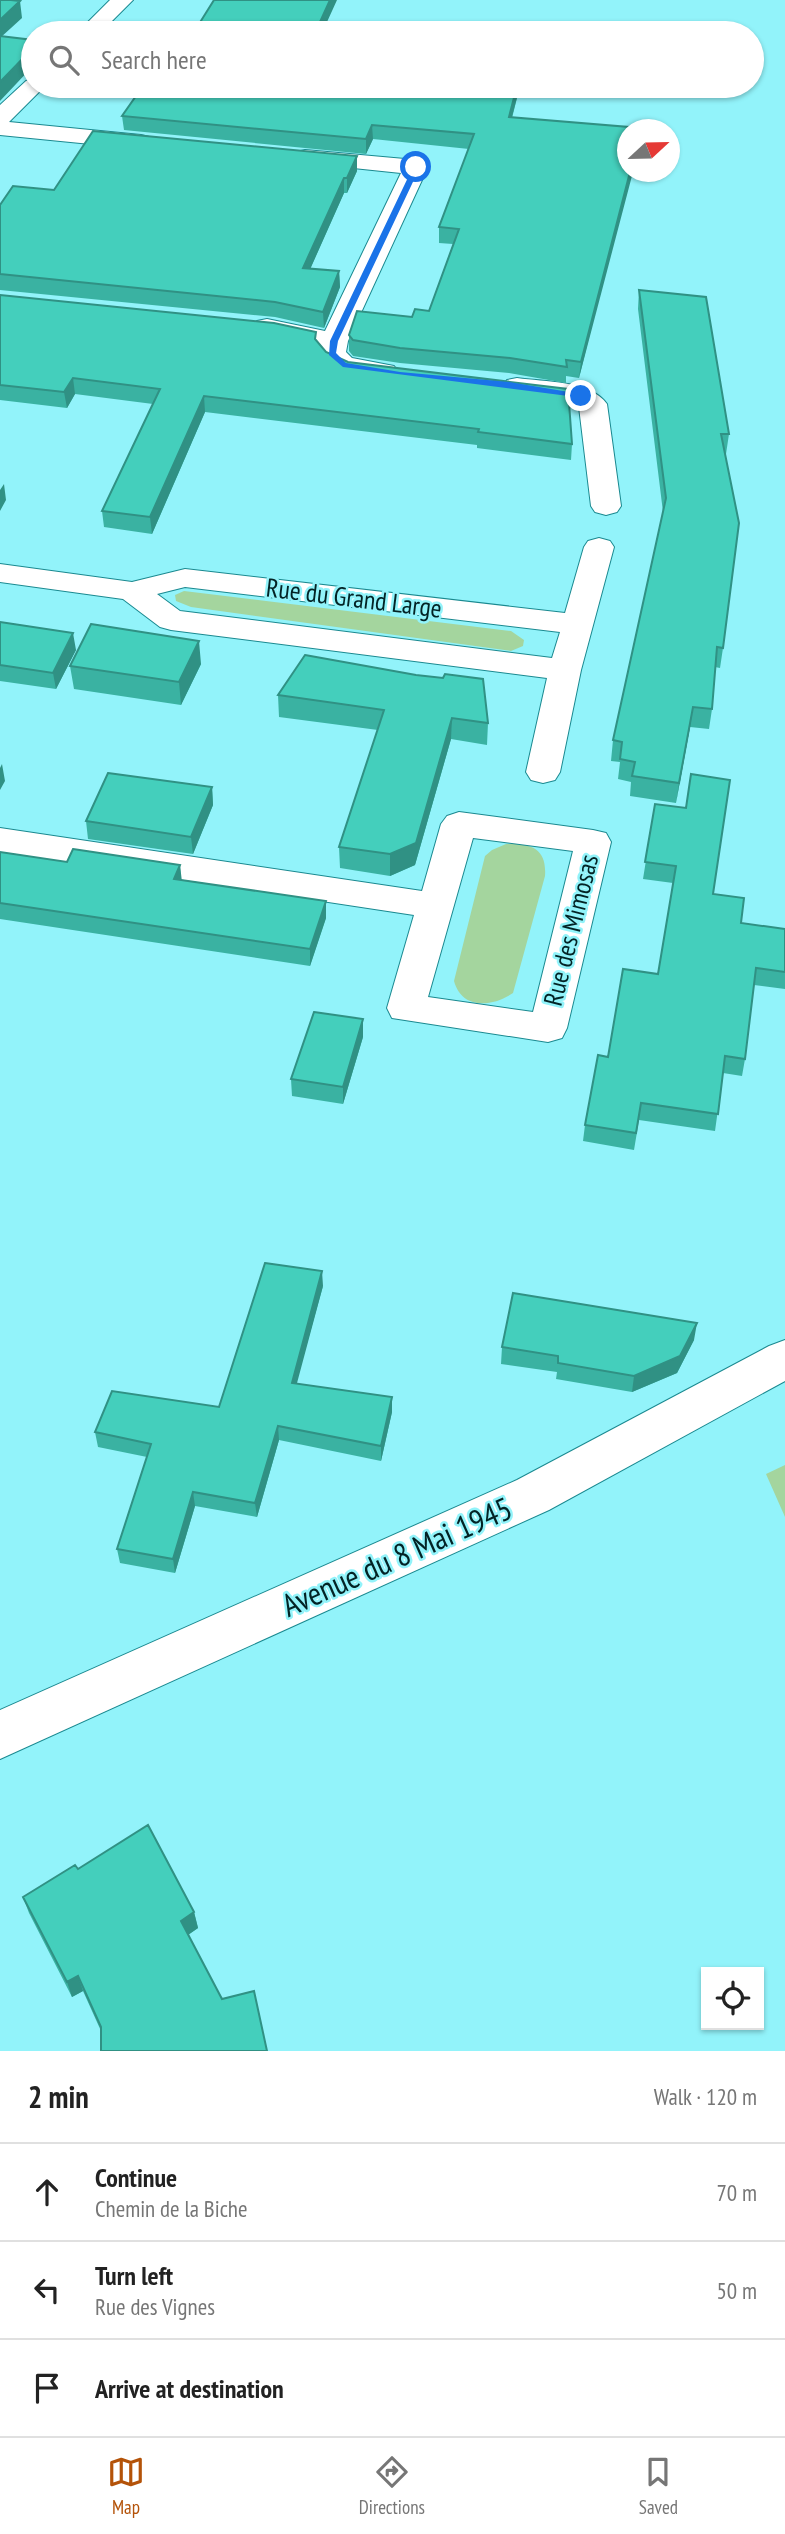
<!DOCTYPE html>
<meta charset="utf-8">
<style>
:root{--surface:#fff;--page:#f2f2f2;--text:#222;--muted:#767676;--line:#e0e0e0;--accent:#b45309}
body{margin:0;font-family:"PT Sans Narrow",sans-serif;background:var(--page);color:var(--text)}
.controls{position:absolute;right:21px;bottom:21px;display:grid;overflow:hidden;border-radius:0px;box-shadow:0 2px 5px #0004}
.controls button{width:63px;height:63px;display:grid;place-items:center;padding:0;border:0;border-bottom:2px solid var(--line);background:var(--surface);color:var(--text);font:35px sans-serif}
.compass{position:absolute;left:617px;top:119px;width:63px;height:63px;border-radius:50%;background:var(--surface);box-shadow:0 2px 5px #0004;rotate:68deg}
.stop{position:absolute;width:21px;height:21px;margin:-16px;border:5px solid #1a73e8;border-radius:50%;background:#fff}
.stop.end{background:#1a73e8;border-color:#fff;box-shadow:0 2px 7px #0008}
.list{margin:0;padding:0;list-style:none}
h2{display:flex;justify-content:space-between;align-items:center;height:91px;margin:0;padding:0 28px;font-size:30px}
h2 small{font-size:23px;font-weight:400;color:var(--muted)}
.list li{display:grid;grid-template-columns:46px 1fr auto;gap:21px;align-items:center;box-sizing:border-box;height:98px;padding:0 28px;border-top:2px solid var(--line)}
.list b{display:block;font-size:26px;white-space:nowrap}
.list p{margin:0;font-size:23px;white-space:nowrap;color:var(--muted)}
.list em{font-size:23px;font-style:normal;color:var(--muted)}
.icon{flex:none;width:38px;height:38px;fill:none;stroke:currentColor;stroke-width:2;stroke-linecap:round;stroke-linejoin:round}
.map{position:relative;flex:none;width:785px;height:2051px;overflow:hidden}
.search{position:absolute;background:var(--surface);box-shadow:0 2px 5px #0004;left:21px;right:21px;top:21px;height:77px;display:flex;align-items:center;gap:18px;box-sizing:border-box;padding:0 24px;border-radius:38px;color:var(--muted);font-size:26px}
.sheet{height:385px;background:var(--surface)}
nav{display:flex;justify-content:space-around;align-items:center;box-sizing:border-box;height:98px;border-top:2px solid var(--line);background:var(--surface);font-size:19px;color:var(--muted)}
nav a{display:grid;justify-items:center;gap:4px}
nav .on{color:var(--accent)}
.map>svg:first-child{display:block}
.green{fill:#a4d59e}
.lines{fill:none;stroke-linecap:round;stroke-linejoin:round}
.minor-casing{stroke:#1a8990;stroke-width:2}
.tertiary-casing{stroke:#1a8990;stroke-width:2}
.minor{fill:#fff;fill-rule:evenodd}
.tertiary{fill:#fff;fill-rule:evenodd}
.wall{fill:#3ab2a2}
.shaded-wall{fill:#309184}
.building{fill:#44cfbc;stroke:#309184;stroke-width:2}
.route{fill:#1a73e8}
.labels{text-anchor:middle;stroke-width:5;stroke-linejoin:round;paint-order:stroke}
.street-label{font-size:26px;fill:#032325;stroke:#92f3fa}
.near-street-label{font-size:32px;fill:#032325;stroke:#92f3fa}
</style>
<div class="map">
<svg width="785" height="2051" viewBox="0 0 785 2051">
<rect width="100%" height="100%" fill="#92f3fa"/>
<path class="green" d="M184 591 511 631 524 640 523 646 511 651 191 607 176 601 175 595Z
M506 844C531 843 547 848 545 876L513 993C492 1007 462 1010 454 981L485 856 492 850Z
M785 1465V1517L766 1474Z"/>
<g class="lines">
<g class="minor-casing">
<path id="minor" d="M110 0H133L100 33H77Z
M33 79V86H45L9 122 141 135 149 137 153 142 149 147 141 149 0 135V105L26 81Z
M305 150 416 160 425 162 428 167 348 341 346 352 352 358 394 366 398 372 394 378 384 380 333 371 318 353 320 346 257 333 254 327 257 321 267 319 325 331 401 173 296 162 293 157 296 152Z
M517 378C544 382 590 380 607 404L621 506 617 512 606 515 595 512 591 506 579 407 573 403 507 392 503 386 507 380Z
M599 538 610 541 614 547 581 670 560 772 555 780 543 783 531 780 526 772 547 678 171 630 160 627 123 599 0 582V564L132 582 185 569 565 613 584 547 588 541ZM185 587 560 632 552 658 180 611 157 594Z
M459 812 593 830 606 833 611 842 567 1028 562 1038 548 1042 392 1018 387 1008 414 915 0 852V828L422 891 441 824 447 816ZM473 838 573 851 533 1012 428 997Z"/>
</g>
<g class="tertiary-casing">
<path id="tertiary" d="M785 1340V1381L549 1510 0 1759V1710L517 1480 769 1346Z"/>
</g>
<use href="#minor" class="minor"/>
<use href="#tertiary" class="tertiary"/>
</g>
<path class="wall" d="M143 86H520L512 118 641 128 579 378 566 376V383L509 373 400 363 353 356 349 351V335L429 311 453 244 439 243V227L469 149 373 139 366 154 124 130 122 116Z
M357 171 347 193H344L310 269 339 271 340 287 324 328 275 317 0 290V205L54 190Z
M639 290 729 434 726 454H725L723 648 720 668 715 667 712 709 709 729 690 727 676 803 630 796 631 782 618 779 620 762 611 761 613 740 663 512 638 309Z
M0 295 316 340 326 352 348 362 572 444 571 460 477 448V445L205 412 152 534 104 527 102 511 153 404 75 394 67 408 0 400Z
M0 622 76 650 56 689 0 681Z
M201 664 181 705 74 689 70 666Z
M278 695 488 723 487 745 451 739 415 865 390 876 340 868 339 847 378 730 279 717Z
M212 787 213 805 193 854 88 839 86 821Z
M655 804 713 894 741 923 785 929V989L754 985 745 1059 742 1076 723 1073 715 1131 639 1120 634 1150 583 1141 585 1125 608 1057 658 974 673 883 643 879Z
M0 852 67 862 180 865 181 880 326 918 310 966 0 919Z
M363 1037 343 1104 292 1096 291 1079Z
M323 1286 296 1383 392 1412 381 1461 279 1440 257 1517 195 1506 175 1573 120 1563 117 1549 147 1457 98 1447 95 1432 219 1407Z
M694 1340 677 1373 632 1392 556 1379 557 1372 501 1364 502 1347Z
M78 1869 194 1912 198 1928 188 1935 101 2031 83 1991 72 1997 29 1913 23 1897Z"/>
<path class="shaded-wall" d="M330 0H337L322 33H315Z
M20 1 22 18 0 38V20Z
M33 48V66L0 101V82Z
M517 86H520L508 132 509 117Z
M372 125 373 139 366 154V139Z
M357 156V171L347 193V178Z
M630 172H633L579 378 581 362Z
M344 178V193L304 283 303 268Z
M339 271 340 287 324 328 323 312Z
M73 378 75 394 67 408 64 392Z
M204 396 205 412 152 534 150 517Z
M4 484 6 500 0 511V490Z
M73 633 76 650 56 689 53 673Z
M199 641 201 664 181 705 179 682Z
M693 707 690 727 676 803 679 783Z
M452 718 451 739 415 865 390 876V854Z
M2 764 5 781 0 790V768Z
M212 787 213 805 193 854 191 837Z
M180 865 182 882 174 879Z
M326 901V918L310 966V949Z
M363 1019V1037L343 1104V1087Z
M322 1271 323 1286 293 1398 292 1383Z
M697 1323 694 1340 677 1373 632 1392 634 1376Z
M392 1397V1412L381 1461V1446Z
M278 1426 279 1440 257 1517 255 1503Z
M193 1492 195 1506 175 1573 173 1559Z
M194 1912 198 1928 185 1937 181 1921Z
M78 1976 83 1991 72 1997 67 1982Z"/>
<path class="building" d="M0 0H11L20 1 0 20Z
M214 0H330L315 33H180L187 23 199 24Z
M0 36 33 40V48L0 82Z
M143 86H517L509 117 641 128V130H627V172H630L581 362 566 360 567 367 510 358 400 348 353 340 349 335 357 311 412 317 415 309 429 311 459 229 439 227 474 134 372 125 366 139 122 116Z
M93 131 357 156 347 178H344L303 268 339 271 323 312 275 302 0 274V205L13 186 54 190Z
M639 290 706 297 729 434H721L739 523 723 648 717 647 712 709 693 707 679 783 632 776 635 762 620 759 622 742 613 740 666 498Z
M0 295 274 323 316 332 315 339 326 352 348 362 568 389 572 444 478 432 479 429 204 396 150 517 102 511 160 389 73 378 64 392 0 385Z
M0 622 73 633 53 673 0 665Z
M91 624 199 641 179 682 70 666Z
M305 655 416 675 443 678 445 674 483 679 488 723 452 718 416 843 390 854 339 847 384 710 278 695Z
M108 773 212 787 191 837 86 821Z
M691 774 730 780 713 894 744 898 741 923 785 929V972L756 968 745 1059 725 1056 718 1114 641 1103 636 1133 585 1125 598 1055 608 1057 623 969 658 974 676 866 645 862 655 804 686 808Z
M73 849 180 865 174 879 326 901 310 949 0 903V852L67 862Z
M314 1012 363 1019 343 1087 291 1079Z
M265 1263 322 1271 292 1383 392 1397 381 1446 278 1426 255 1503 193 1492 173 1559 117 1549 151 1444 95 1432 112 1391 219 1407Z
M513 1293 697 1323 680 1356 634 1376 558 1363V1356L502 1347Z
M148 1825 194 1912 181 1921 222 1999 254 1991 267 2051H101V2027L78 1976 67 1982 23 1897 75 1865 78 1869Z"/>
<path class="route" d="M416 165 420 167 338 341 336 353 346 363 400 372 509 382 581 394 584 398 343 367 329 355 330 341 413 167Z"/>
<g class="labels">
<g class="street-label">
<text transform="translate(354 598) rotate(7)" y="9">Rue du Grand Large</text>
<text transform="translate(571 930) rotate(-76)" y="9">Rue des Mimosas</text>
</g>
<g class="near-street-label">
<text transform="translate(397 1557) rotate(-24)" y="11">Avenue du 8 Mai 1945</text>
</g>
</g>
</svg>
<div class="controls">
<button><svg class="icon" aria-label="locate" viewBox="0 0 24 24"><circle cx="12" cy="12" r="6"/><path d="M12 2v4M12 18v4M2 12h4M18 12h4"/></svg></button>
</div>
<svg class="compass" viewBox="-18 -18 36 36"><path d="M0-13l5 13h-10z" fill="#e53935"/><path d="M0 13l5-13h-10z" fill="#767676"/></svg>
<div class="stop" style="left:416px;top:167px"></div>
<div class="stop end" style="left:581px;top:396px"></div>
<div class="search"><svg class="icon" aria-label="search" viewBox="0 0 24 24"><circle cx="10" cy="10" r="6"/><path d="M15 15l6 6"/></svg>Search here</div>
</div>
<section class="sheet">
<h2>2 min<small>Walk · 120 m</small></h2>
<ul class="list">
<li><svg class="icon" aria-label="ahead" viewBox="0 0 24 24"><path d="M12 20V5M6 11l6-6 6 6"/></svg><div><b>Continue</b><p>Chemin de la Biche</p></div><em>70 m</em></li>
<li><svg class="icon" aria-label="left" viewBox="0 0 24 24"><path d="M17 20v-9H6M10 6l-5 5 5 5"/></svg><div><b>Turn left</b><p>Rue des Vignes</p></div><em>50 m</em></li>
<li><svg class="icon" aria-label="arrive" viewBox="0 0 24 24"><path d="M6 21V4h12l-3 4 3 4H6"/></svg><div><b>Arrive at destination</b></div></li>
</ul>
</section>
<nav>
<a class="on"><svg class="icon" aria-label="map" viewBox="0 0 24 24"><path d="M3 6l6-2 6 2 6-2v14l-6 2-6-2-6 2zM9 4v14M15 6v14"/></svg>Map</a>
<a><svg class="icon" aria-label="directions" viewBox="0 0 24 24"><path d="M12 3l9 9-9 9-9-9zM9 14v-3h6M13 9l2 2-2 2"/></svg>Directions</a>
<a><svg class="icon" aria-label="saved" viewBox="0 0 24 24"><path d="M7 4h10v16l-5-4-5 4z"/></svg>Saved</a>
</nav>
